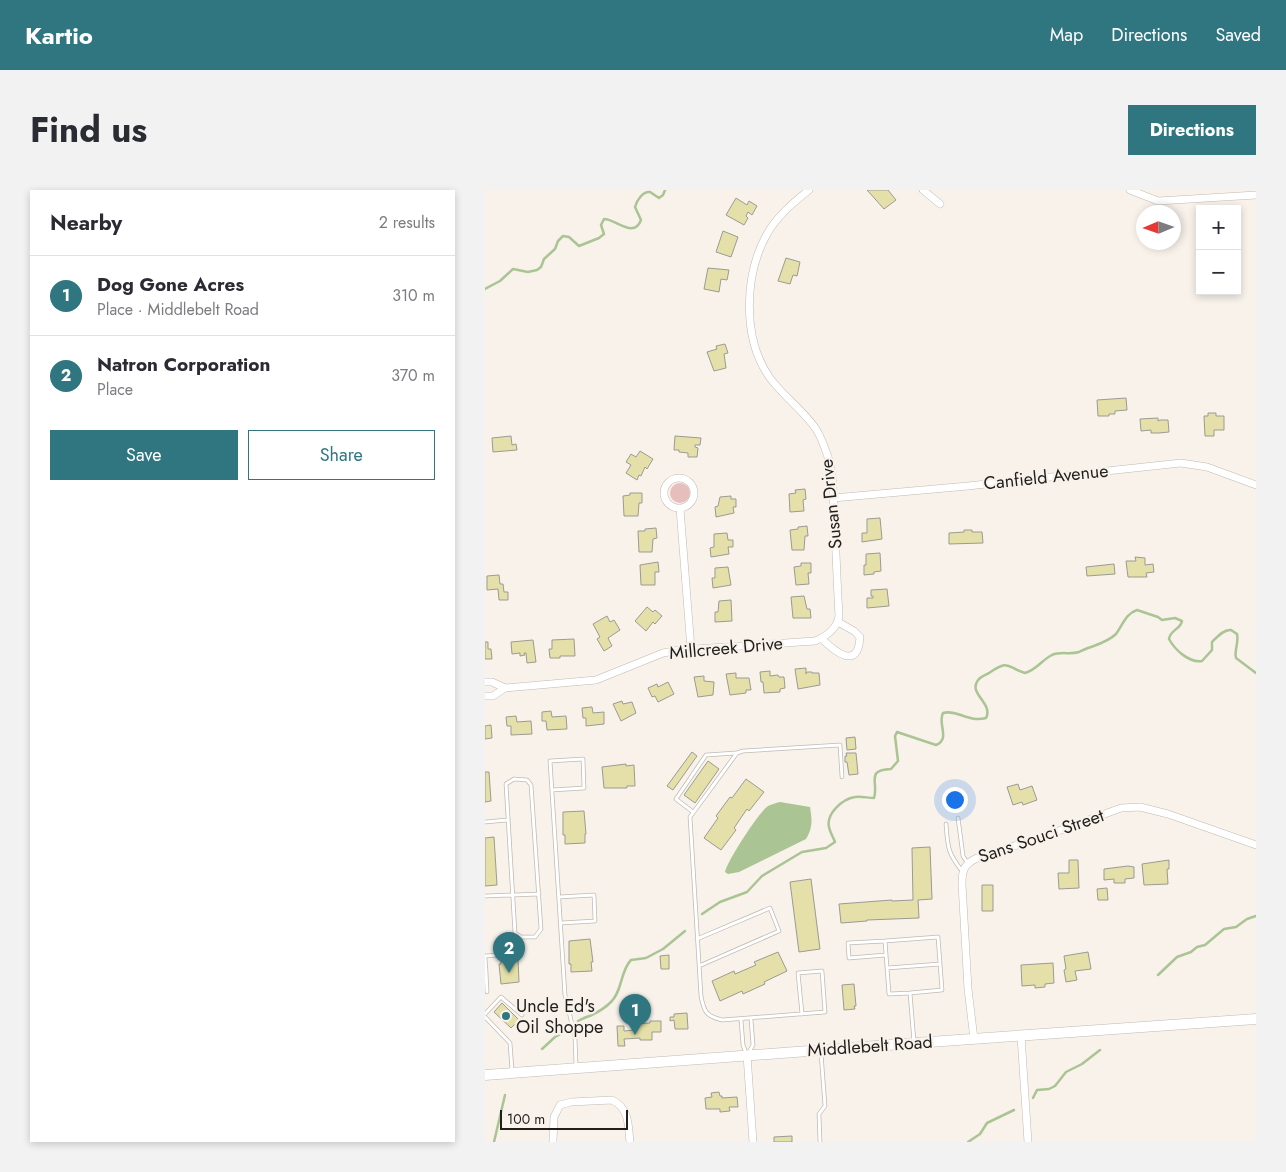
<!DOCTYPE html>
<meta charset="utf-8">
<style>
:root{--surface:#fff;--page:#f2f2f3;--text:#2b2b33;--muted:#7c7c81;--line:#e1e1e2;--accent:#2f7681}
body{margin:0;font-family:Jost,sans-serif;background:var(--page);color:var(--text)}
.controls{position:absolute;right:15px;top:15px;display:grid;overflow:hidden;border-radius:0px;box-shadow:0 2px 8px #0003}
.controls button{width:45px;height:45px;display:grid;place-items:center;padding:0;border:0;border-bottom:1px solid var(--line);background:var(--surface);color:var(--text);font:25px sans-serif}
.compass{position:absolute;left:651px;top:15px;width:45px;height:45px;border-radius:50%;background:var(--surface);box-shadow:0 2px 8px #0003;rotate:268deg}
.scale{position:absolute;left:15px;bottom:12px;width:128px;box-sizing:border-box;padding-left:5px;border:2px solid #201f1c;border-top:0;font-size:14px;line-height:18px;white-space:nowrap;color:#201f1c;-webkit-text-stroke:4px #f8f2eb;paint-order:stroke}
.you{position:absolute;left:469px;top:609px;width:18px;height:18px;margin:-12px;border:4px solid #fff;border-radius:50%;background:#1a73e8;box-shadow:0 0 0 8px #1a73e833}
.badge{display:grid;place-items:center;width:32px;height:32px;border-radius:50%;background:var(--accent);color:#fff;font-size:16px;font-weight:700}
.pin{position:absolute;translate:-50% -41px;filter:drop-shadow(0 1px 2px #0008)}
.pin::after{content:'';position:absolute;top:26px;width:18px;height:15px;background:inherit;clip-path:polygon(0 0,100% 0,50% 100%)}
.list{margin:0;padding:0;list-style:none}
h2{display:flex;justify-content:space-between;align-items:center;height:65px;margin:0;padding:0 20px;font-size:21px}
h2 small{font-size:16px;font-weight:400;color:var(--muted)}
.list li{display:grid;grid-template-columns:32px 1fr auto;gap:15px;align-items:center;box-sizing:border-box;height:80px;padding:0 20px;border-top:1px solid var(--line)}
.list b{display:block;font-size:19px;white-space:nowrap}
.list p{margin:0;font-size:16px;white-space:nowrap;color:var(--muted)}
.list em{font-size:16px;font-style:normal;color:var(--muted)}
.actions{display:flex;gap:10px;padding:15px 20px}
.actions a{flex:1;padding:11px 0;border:1px solid var(--accent);border-radius:0px;text-align:center;font-size:18px;color:var(--accent)}
.actions .main{background:var(--accent);color:#fff}
.map{position:relative;flex:none;width:771px;height:952px;overflow:hidden;border-radius:0px}
header{display:flex;align-items:center;gap:30px;box-sizing:border-box;height:70px;padding:0 25px;background:var(--accent);color:#fff}
header strong{font-size:24px}
nav{display:flex;gap:28px;margin-inline-start:auto;font-size:18px}
.intro{display:flex;align-items:center;justify-content:space-between;box-sizing:border-box;height:120px;padding:0 30px}
h1{margin:0;font-size:35px}
.button{padding:12px 22px;border-radius:0px;background:var(--accent);color:#fff;font-size:18px;font-weight:700}
main{display:flex;gap:30px;padding:0 30px}
aside{flex:1;background:var(--surface);border-radius:0px;box-shadow:0 2px 8px #0003}
.map>svg:first-child{display:block}
.green{fill:#e6bebb}
.water{fill:#abc493}
.lines{fill:none;stroke-linecap:round;stroke-linejoin:round}
.stream{stroke:#abc493;stroke-width:2.5}
.building{fill:#e5e0a9;stroke:#9b9b93}
.lane-casing{stroke:#bfbab3;stroke-width:4.5}
.street-casing{stroke:#bfbab3;stroke-width:8}
.secondary-casing{stroke:#bfbab3;stroke-width:11}
.lane{stroke:#fff;stroke-width:3}
.street{stroke:#fff;stroke-width:7}
.secondary{stroke:#fff;stroke-width:10}
.poi-dot{fill:#2f7681;stroke:#f8f2eb;stroke-width:2}
.labels{text-anchor:middle;stroke-width:4.5;stroke-linejoin:round;paint-order:stroke}
.street-label{font-size:18px;fill:#201f1c;stroke:#f8f2eb}
.poi-label{font-size:18px;fill:#201f1c;stroke:#f8f2eb;text-anchor:start}
</style>
<header>
<strong>Kartio</strong>
<nav><a>Map</a><a>Directions</a><a>Saved</a></nav>
</header>
<div class="intro"><h1>Find us</h1><a class="button">Directions</a></div>
<main>
<aside>
<h2>Nearby<small>2 results</small></h2>
<ul class="list">
<li><span class="badge">1</span><div><b>Dog Gone Acres</b><p>Place · Middlebelt Road</p></div><em>310 m</em></li>
<li><span class="badge">2</span><div><b>Natron Corporation</b><p>Place</p></div><em>370 m</em></li>
</ul>
<div class="actions"><a class="main">Save</a><a>Share</a></div>
</aside>
<div class="map">
<svg width="771" height="952" viewBox="0 0 771 952">
<rect width="100%" height="100%" fill="#f8f2eb"/>
<path class="green" d="M185 303a10 10 0 1 1 20 0a10 10 0 1 1-20 0Z"/>
<path class="water" d="M295 612 325 617C327 630 328 637 321 649L254 682 243 684 240 682C242 671 274 622 283 616 287 614 291 613 295 612Z"/>
<g class="lines">
<path class="stream" d="M0 99 15 91 28 79 43 82 52 80 56 77 59 69 70 59 73 51 78 46 84 47 94 56 114 48 119 44 116 35 119 29C131 29 149 49 156 30L150 17C152 10 158 1 165 2L174 8 178 5 180 0
M217 724 235 712 262 702 277 686 317 662 341 658 350 652C348 647 345 642 344 637 341 624 357 609 370 607 376 606 383 608 389 608 394 592 380 580 406 579L413 571 410 546 412 542 451 555C466 549 452 533 458 523 472 519 484 533 501 528 509 513 481 503 494 489 497 486 501 485 504 483 525 469 521 477 540 483 551 480 557 470 567 465 576 461 585 465 594 462 605 456 621 454 631 444 638 435 640 424 652 420L673 427 677 430 690 428 697 431C696 439 685 440 684 449 690 460 704 473 717 471L727 460V452C732 447 739 439 746 440L752 444C754 453 749 460 751 468L771 483
M673 785 692 767 706 762 712 757 720 755 739 739 751 737 762 729 771 726
M93 831C98 828 102 827 107 825 113 822 122 816 126 812 138 800 135 781 146 770L161 768 178 759 200 741
M57 859 70 847 81 841
M548 908 552 900 564 899 570 896 581 882 597 874 615 860
M9 952 20 905
M483 952 495 944 502 933 529 920"/>
</g>
<path class="building" d="M382 0H403L411 10 399 19Z
M251 8 262 15 264 11 272 16 267 25 263 22 261 26 263 28 259 35 241 25Z
M238 41 253 47 246 67 231 62Z
M301 68 315 72 312 86 308 85 305 94 293 91Z
M223 78 244 80 242 90 236 89 234 102 219 99Z
M240 154 243 163 239 164 241 178 229 181 222 162 232 159 231 156Z
M641 208 642 220 630 221V224H624V226H613L612 210Z
M723 223H731V226H739V240H729V246H720L719 226H723Z
M673 228V231L675 230H683L684 242 674 243H666V240L656 241 655 229Z
M26 246 27 255 31 254 32 260 8 262 7 248Z
M190 246 216 248 215 255H210V257L213 258 212 267H203V263L194 262V260H189Z
M155 261 168 269 162 279 160 277 156 286 154 285 152 290 141 283 146 275 141 272 146 264 151 267Z
M320 299 321 309 318 310 319 321 305 322 304 304 311 303 310 300Z
M145 303H157V313H154L153 326H139L138 306 145 305Z
M246 306V309H251V317H248L249 323 231 327 230 317 233 316 235 307Z
M395 328 397 349 377 352V343H382V329Z
M322 336 323 346H320L319 360H307L305 340 313 339V337Z
M171 338 172 348 168 349 167 362H154L153 341H160V339Z
M479 340H487V342H497L498 353 464 354V343L479 342Z
M242 343 243 350H248V357H243L244 364 226 367 225 358 229 357V344Z
M395 363 396 381 389 382V384L379 385V375H381V364Z
M650 367 660 368V375L668 374 669 382 661 383 662 387H643L641 371H651Z
M173 372 174 382H170V395H156L155 375Z
M316 373H326V383H323L324 394 311 395 309 377 316 376Z
M629 374 630 384 602 386 601 377Z
M243 377 246 395 228 398 227 388H230V378Z
M14 385 15 394H18L19 402H23V410H14L13 399 2 400V386Z
M402 399 404 416 382 418V408H388V406H386V400Z
M319 406 322 419H325L326 428H308L306 407Z
M246 410 247 431 230 432V422H233L234 411Z
M162 417 168 422 170 420 177 426 170 434 168 432 161 441 150 431Z
M122 426 125 432 129 430 135 440 123 448 127 456 119 461 112 449 115 447 108 434Z
M89 449 90 466H75V468H65L64 459H67V450Z
M48 450 51 472 42 473 41 463H39L40 465 35 466V463L27 464 26 452Z
M0 452H3V459H6L7 469H0Z
M321 478V484L322 482H327V483H334L335 495 313 499 310 479Z
M285 481V486L293 485 294 487H299L300 498 295 499V502L279 503 278 492H276L275 482Z
M251 483V488H264L266 500H261V503L245 505 241 484Z
M219 486V491L229 492 228 505 213 507 209 487Z
M183 492 189 504 173 512 170 506 167 507 163 498 172 494 173 497Z
M137 511 138 514 147 512 151 523 136 531 128 514Z
M107 517 108 523 119 522V534L101 536V528H98L97 518Z
M66 521 67 527 81 526 82 539 62 540 61 531H57V522Z
M31 526 32 532 46 531 47 544 26 545V536H22L21 527Z
M6 535 7 548 0 549V536Z
M370 547 371 559 362 560 361 548Z
M207 562 212 566 188 600 182 596Z
M361 563H371L373 584 364 585 362 572H360V566H362Z
M223 571 234 579 210 613 199 605Z
M141 574V576L149 575 150 596H142V598H119L117 577Z
M0 582H4L6 611 0 612Z
M261 589 279 602 264 621 262 619 249 638 251 640 236 660 219 648 233 628 231 626 245 607 247 608Z
M533 594 535 600 547 596 552 610 538 615 537 612 528 615 522 597Z
M99 621 101 644H100V653L80 654V645H78V622Z
M9 647 12 695 0 696V648Z
M445 657 447 709 433 710 434 728 382 730V731L356 733 354 714 407 710V711L428 710 427 658Z
M584 670H593L594 698 574 699 573 683H584Z
M684 670V679H682L683 694 659 695 657 674Z
M643 676 649 677V688L640 689V693H629V689L619 690V679Z
M326 689 335 759 314 762 305 692Z
M497 695H508V721H497Z
M622 698 623 710H613L612 699Z
M105 749 108 772H106L107 781 86 782V774H84V751Z
M293 762 302 781 279 792 280 794 258 804 257 801 235 811 227 791 249 781 250 784 271 775 269 772Z
M603 762 606 779 590 781 592 790 581 792 579 780 581 779 579 766Z
M184 765V779H176L175 766Z
M16 768 33 769 34 792 16 794 14 774H16Z
M568 773 569 793 560 794V797L550 798V795L537 796 536 775Z
M369 794 371 816H369L370 819 359 820 357 795Z
M17 813 34 830 26 838 9 822Z
M202 823 203 839H190L189 830 185 831V827H189V824Z
M165 831H176V842H167V850H155V848L139 849 140 856H133L132 836H139V841L150 840V834L165 833Z
M234 902 235 906H237V908L252 907 253 917H244L245 921 235 922V919H221L220 908 227 907 226 903Z
M307 946V952H289V947Z"/>
<g class="lines">
<g class="lane-casing">
<path id="lane" d="M29 589 42 590 46 595 56 739 50 747H36L30 743 21 594Z
M67 600 99 598 98 569 65 571 80 805 90 847 91 875
M208 622 191 609 221 565 251 563
M473 628 478 666 482 672
M0 632 22 630
M461 634C463 657 462 662 477 681
M0 706 54 704
M74 707 109 705 110 731 76 733
M212 749 285 718 294 741 214 776
M400 751 363 753 364 768 401 765
M0 766 28 764
M0 768 1 781
M402 778 455 774
M1 781 2 802
M425 803 404 804 400 751 453 747 457 800 425 803 429 852
M0 824 16 807 37 825
M317 824 313 783 337 781 340 822 237 830C221 826 219 822 216 806L205 627 252 563 258 561 355 555 357 587
M0 827 25 853 27 880
M256 830 258 855 261 863
M264 862 268 855 266 829
M335 952 334 924 340 916 336 863"/>
</g>
<g class="street-casing">
<path id="street" d="M438 0 455 14
M645 0 673 11 771 5
M179 303a15 15 0 1 1 30 0a15 15 0 1 1-30 0Z
M348 308 483 296 696 273 722 277 771 295
M195 319 206 459
M336 448C350 462 373 481 375 447L369 441 353 432
M0 492H7L20 498
M0 506H8L20 498 111 490 178 463 195 460 330 451C342 446 352 439 354 426 352 392 351 358 349 324 348 306 349 284 343 267 340 258 336 247 331 239 318 220 299 207 285 188 257 149 259 85 282 44 292 26 309 12 324 0
M536 846 543 952
M489 849 483 799 477 694C477 680 479 674 492 668L554 648 636 618 655 617 683 624 771 655
M262 865 268 952
M68 952 69 927 75 915 86 912 127 910C145 919 143 935 145 952"/>
</g>
<g class="secondary-casing">
<path id="secondary" d="M0 885 444 852 771 829"/>
</g>
<use href="#lane" class="lane"/>
<use href="#street" class="street"/>
<use href="#secondary" class="secondary"/>
</g>
<circle class="poi-dot" cx="21" cy="826" r="5"/>
<g class="labels">
<g class="street-label">
<text transform="translate(561 287) rotate(-6)" y="6">Canfield Avenue</text>
<text transform="translate(346 314) rotate(-96)" y="6">Susan Drive</text>
<text transform="translate(241 458) rotate(-5)" y="6">Millcreek Drive</text>
<text transform="translate(556 646) rotate(-19)" y="6">Sans Souci Street</text>
<text transform="translate(385 856) rotate(-4)" y="6">Middlebelt Road</text>
</g>
<g class="poi-label">
<text x="31" y="822">Uncle Ed's<tspan x="31" dy="21">Oil Shoppe</tspan></text>
</g>
</g>
</svg>
<div class="controls">
<button>+</button>
<button>−</button>
</div>
<svg class="compass" viewBox="-18 -18 36 36"><path d="M0-13l5 13h-10z" fill="#e53935"/><path d="M0 13l5-13h-10z" fill="#7c7c81"/></svg>
<div class="scale">100 m</div>
<div class="you"></div>
<div class="pin badge" style="left:150px;top:845px">1</div>
<div class="pin badge" style="left:24px;top:783px">2</div>
</div>
</main>
